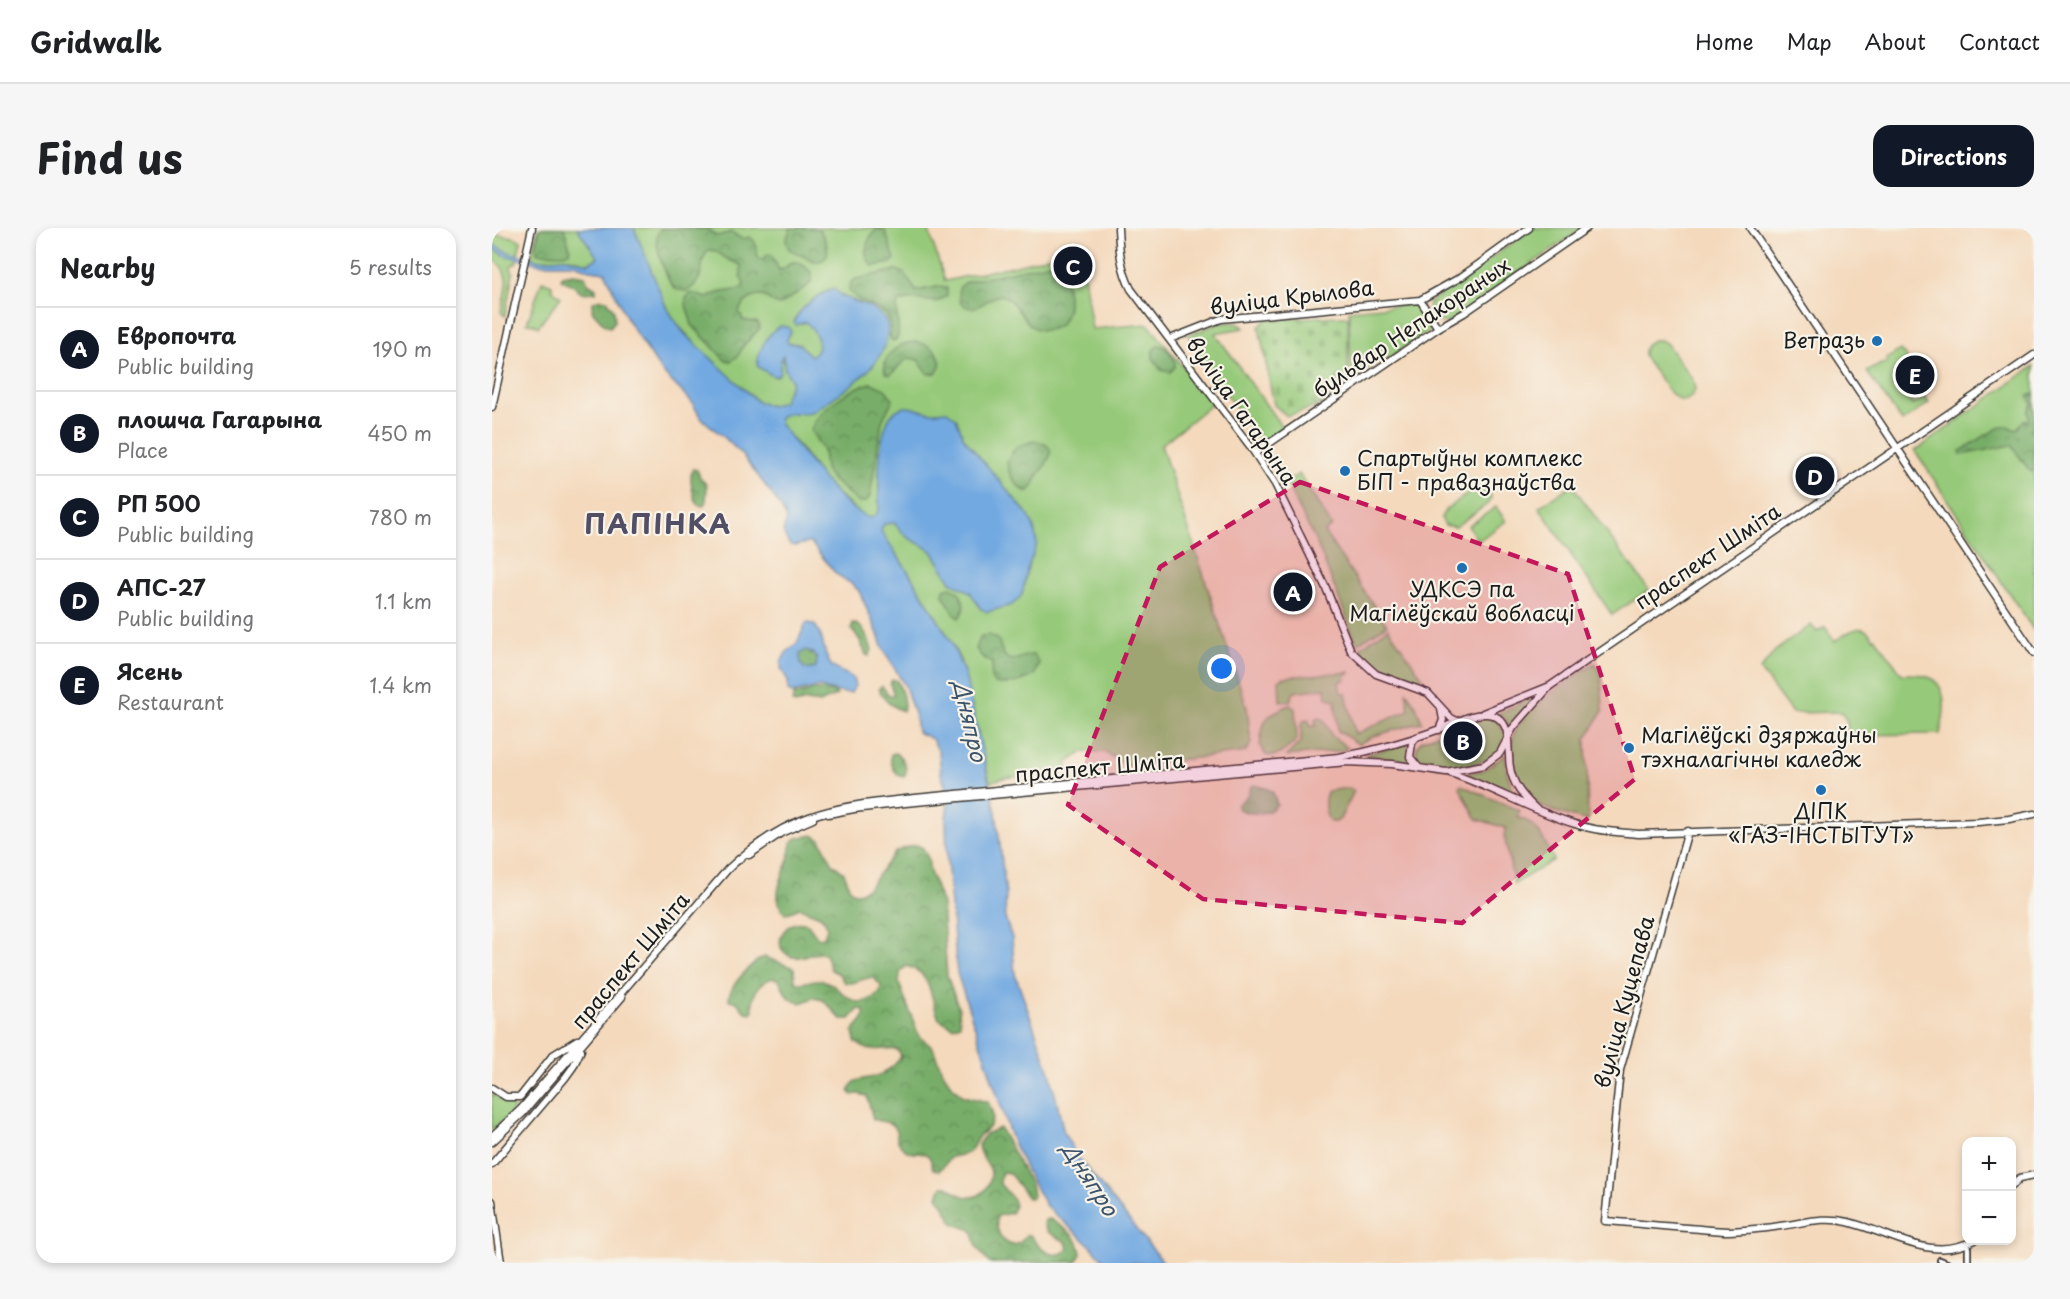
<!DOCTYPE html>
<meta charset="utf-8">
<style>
:root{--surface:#fff;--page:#f6f6f6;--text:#202124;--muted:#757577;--line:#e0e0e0;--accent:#111827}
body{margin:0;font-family:"Playpen Sans",sans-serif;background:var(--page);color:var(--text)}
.controls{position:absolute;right:18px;bottom:18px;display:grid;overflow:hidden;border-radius:12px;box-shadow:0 3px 9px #0003}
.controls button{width:54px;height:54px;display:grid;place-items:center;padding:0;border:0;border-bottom:2px solid var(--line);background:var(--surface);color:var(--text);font:30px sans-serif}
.you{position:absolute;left:730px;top:441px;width:21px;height:21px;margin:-15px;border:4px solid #fff;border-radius:50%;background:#1a73e8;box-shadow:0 0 0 9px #1a73e833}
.badge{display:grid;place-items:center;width:39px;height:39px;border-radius:50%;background:var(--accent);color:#fff;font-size:20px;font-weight:700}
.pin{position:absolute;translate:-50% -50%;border:3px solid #fff;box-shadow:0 2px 6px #0006}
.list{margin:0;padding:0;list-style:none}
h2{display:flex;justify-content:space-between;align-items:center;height:78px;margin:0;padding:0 24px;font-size:26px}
h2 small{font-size:20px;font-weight:400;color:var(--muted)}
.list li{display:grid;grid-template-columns:39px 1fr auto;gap:18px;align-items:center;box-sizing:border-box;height:84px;padding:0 24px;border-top:2px solid var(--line)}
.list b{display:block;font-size:22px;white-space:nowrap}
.list p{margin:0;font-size:20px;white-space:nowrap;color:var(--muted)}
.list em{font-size:20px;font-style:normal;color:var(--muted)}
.map{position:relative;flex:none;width:1542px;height:1035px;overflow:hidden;border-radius:18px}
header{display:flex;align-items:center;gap:36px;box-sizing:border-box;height:84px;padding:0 30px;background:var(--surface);border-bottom:2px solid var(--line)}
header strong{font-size:28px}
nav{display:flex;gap:33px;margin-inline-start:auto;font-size:21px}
.intro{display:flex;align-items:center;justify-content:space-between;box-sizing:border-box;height:144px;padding:0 36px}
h1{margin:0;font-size:42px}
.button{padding:15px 27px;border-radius:18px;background:var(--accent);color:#fff;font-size:21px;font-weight:700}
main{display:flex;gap:36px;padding:0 36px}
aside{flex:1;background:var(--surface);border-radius:18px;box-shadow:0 3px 9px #0003}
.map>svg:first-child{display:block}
.green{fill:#96c979;stroke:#59724a;stroke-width:1.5}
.forest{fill:url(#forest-crowns);stroke:#4a6442;stroke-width:1.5}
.cemetery{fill:url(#cemetery-stones);stroke:#59724a;stroke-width:1.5}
.water{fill:#72a9e1;stroke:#47627e;stroke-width:1.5;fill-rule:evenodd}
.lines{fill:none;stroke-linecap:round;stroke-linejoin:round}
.minor-casing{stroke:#3c3834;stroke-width:8}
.major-casing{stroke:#3c3834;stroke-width:9}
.minor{stroke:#fff;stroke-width:4.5}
.major{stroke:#fff;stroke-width:6}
.marked{fill:#c2185b;fill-opacity:0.2;stroke:#c2185b;stroke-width:4.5;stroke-dasharray:12 8;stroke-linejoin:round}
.poi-dot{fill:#1f6fb2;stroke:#f7f3e8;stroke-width:2}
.labels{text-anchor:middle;stroke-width:4.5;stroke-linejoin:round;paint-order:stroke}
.street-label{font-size:21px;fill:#1c1c1c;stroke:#f7f3e8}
.poi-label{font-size:21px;fill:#1c1c1c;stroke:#f7f3e8;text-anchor:start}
.water-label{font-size:22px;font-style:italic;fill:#3e546b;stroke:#f7f3e8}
.district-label{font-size:27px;font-weight:bold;letter-spacing:1.5px;fill:#524e65;stroke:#f7f3e8}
</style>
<header>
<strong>Gridwalk</strong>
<nav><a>Home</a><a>Map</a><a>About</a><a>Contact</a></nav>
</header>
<div class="intro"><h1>Find us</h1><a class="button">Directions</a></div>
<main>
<aside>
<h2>Nearby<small>5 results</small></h2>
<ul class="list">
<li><span class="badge">A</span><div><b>Европочта</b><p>Public building</p></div><em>190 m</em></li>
<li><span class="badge">B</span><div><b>плошча Гагарына</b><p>Place</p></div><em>450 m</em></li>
<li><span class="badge">C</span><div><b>РП 500</b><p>Public building</p></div><em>780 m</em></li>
<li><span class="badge">D</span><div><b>АПС-27</b><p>Public building</p></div><em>1.1 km</em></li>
<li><span class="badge">E</span><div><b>Ясень</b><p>Restaurant</p></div><em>1.4 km</em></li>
</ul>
</aside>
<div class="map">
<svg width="1542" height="1035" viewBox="0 0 1542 1035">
<defs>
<pattern id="forest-crowns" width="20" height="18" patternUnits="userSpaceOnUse" patternTransform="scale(1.5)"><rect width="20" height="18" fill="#78ad69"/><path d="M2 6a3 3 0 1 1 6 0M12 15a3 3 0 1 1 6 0" fill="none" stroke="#628c56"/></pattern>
<pattern id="cemetery-stones" width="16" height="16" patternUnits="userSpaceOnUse" patternTransform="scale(1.5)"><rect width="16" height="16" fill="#96c979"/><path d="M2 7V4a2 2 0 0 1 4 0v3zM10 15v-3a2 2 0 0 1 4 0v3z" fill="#81ac68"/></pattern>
</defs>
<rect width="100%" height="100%" fill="#f7f3e8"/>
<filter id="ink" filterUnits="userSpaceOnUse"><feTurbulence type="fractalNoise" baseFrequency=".0167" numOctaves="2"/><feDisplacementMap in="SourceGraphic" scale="12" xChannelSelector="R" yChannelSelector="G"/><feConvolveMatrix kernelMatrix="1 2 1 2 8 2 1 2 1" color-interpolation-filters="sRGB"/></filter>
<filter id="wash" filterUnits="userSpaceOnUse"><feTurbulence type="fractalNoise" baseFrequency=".008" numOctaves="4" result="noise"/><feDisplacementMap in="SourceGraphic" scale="24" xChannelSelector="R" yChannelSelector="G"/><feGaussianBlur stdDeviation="1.35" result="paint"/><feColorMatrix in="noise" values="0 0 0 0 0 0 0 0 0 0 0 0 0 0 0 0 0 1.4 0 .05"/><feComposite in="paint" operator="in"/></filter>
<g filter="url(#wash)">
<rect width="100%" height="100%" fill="#f4d9bc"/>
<path class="green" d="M46 0H85L107 30 96 35 78 30 47 32 39 30Z
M142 0H436L453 53 525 37 588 20 600 101 656 96 721 175 669 217 755 480 759 515 754 524 635 538 613 524H591L575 535V543L511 550 498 554 469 434 459 413 419 348 390 306 334 255 309 221 266 174 218 131 185 96 171 73Z
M1041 0H1091L955 95 947 94 936 79 937 75Z
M0 6 22 9 29 13 24 35 20 37 19 40 21 44 13 88 9 84C13 60 22 46 0 30Z
M50 53 60 57V62L69 69 46 99 42 96 35 95Z
M922 76 928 80 939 97 938 103 889 135 886 134 868 147 869 150 859 157 857 82Z
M728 95C736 95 746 92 752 100L723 105 790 199V201L769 216 709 130 696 107Z
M1161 112H1168L1174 115 1201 152 1203 162C1191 188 1174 159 1165 147 1161 141 1154 134 1152 127 1151 119 1155 115 1161 112Z
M1408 122 1415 129 1409 143 1405 142 1404 151 1413 157V167L1417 169 1420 177 1433 170 1437 175 1410 194 1375 144 1389 136 1395 135V131Z
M1542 138V403L1423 223Z
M807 246 840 298 832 304 895 397 865 416 826 318 794 254Z
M1080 257 1157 362 1120 387 1047 279Z
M986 259 991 258 998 263 999 270 997 275 963 299 953 297 949 290 954 281Z
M1004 279 1014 293 986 313 976 298Z
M1319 397 1325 404 1333 399 1343 413C1356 405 1370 391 1381 410H1384L1410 446C1416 446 1423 446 1429 447 1459 452 1453 485 1448 506L1356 507 1355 493 1349 484 1300 485 1268 442 1283 423Z
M896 400 935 456 894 442 879 435 868 420Z
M1102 435 1109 445 1111 483 1094 511 1096 593C1056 582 1026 578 1020 532 1018 518 1021 503 1030 492 1049 468 1078 453 1102 435Z
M858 444V445L854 446 853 452 847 454 849 465H854L863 506 917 482 914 463 924 478 930 494 882 508 866 516 846 503 843 472 834 469 833 460 802 464 798 473H788L787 452 792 449Z
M1050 464 1018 500 1013 491 1005 486Z
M798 477 803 481 805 512C795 520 787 531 774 527L768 518C771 492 772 487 798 477Z
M996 488C1006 492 1010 497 1014 508 1012 512 1011 517 1008 521 992 547 900 545 930 512L990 489Z
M827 490 832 492 840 508 856 520 848 523 794 528 809 514V498L811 493 817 492 818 498H824L823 491Z
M917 515 919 534 872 527Z
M1013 527C1014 544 1017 559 1029 572L999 558 969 547 992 542Z
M969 557 1028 583 1025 589C1048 596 1051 612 1062 632L1022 656 1012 607 1014 600 985 591 967 558Z
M857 560 862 563 848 591 844 594H838C832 586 831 570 836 563Z
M0 866 19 876 22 880 19 886 0 902Z"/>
<path class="forest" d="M48 0H72L78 20 77 24 72 26 45 25 44 16Z
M170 0 215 1 225 8 239 4 250 11 258 9 263 14 266 30 271 32 276 26 280 27 287 42 293 40 299 34H307L319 44 320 51 317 57 288 77C281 76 280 73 275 70 264 64 249 74 247 84L251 92 266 95 268 100 252 117 246 128 239 133 233 132 200 97 194 77V70L199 65 215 70 225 65 249 61 252 56 249 49V37L235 31 224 23 217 22C204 34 217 50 195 63L185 62C175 55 163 20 165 8 165 4 168 3 170 0Z
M299 0H326C334 8 344 35 323 33 321 33 300 23 297 21L294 12Z
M385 1 393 3 403 31 399 35 381 38C368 28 375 10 385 1Z
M558 35C578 41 587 98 556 102 531 105 529 75 510 67 493 68 484 90 468 74L467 60 474 54Z
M405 42 412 45 424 63 450 58 455 60V68L445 74C434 73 416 69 406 75 402 87 410 98 405 111L401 113 398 110C405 72 368 84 357 61L359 54 364 51Z
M81 46 93 48 96 55 104 60V64L89 65 82 58 69 51 70 48Z
M108 71 115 72 122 82 123 93 118 99 113 97 100 83 101 74Z
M425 114C440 117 456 130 444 145L436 146 426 132C411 126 408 140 398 147L393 145C389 126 409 113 425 114Z
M666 117C675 118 684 130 683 139L678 144 669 142 661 130V122Z
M379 155 393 161 401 171 390 193 378 268 374 274H366L338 250 333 241 331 222 319 203C323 183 360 159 379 155Z
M1542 165V197L1538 202 1542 205V244L1538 243 1519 217 1469 227 1468 223 1506 200 1515 198 1524 202 1530 194 1537 191 1536 184 1540 176 1536 168Z
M542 213C571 218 555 234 546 248 542 255 542 260 535 264 524 259 515 245 515 232L524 219Z
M201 241 205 242 209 251 215 257 214 274 211 278 206 277C201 268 196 249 201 241Z
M458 359C471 363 476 378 467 390L464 388 451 367 452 361Z
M361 395C373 398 376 411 380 422L377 428 374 427 367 411 359 401Z
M497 407 506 411C508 416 509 421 511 425 519 440 531 425 542 427L547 435 543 446C533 454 514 458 502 455L499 450 500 435 489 428 484 421 489 408Z
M314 422C322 425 327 430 324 439L321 441H313L308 434V426Z
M400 452H404C409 459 414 476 411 483 400 479 390 471 387 460L390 458 397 467H402L398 456Z
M322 462H334L344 465 345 467 328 475 314 473 303 476 300 474 302 467Z
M403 525C411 529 417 541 412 549 403 548 397 534 399 526Z
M762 557 774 560 781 564 785 576C778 588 756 587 745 580V577L756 567 759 558Z
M321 607 328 611 341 636 352 645 358 661 362 665H367L376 660 403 624 418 618 425 617 431 620 436 630 438 644 450 676 455 747 467 781 468 796 461 799 447 791C438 771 440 743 414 738L408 745 407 755 427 808 441 820 450 843 459 857 471 868 496 874 500 883 501 888 498 898 487 908 479 922 474 926 459 929 447 943 441 941 438 930 434 926C422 924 413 927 406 913 404 909 405 903 403 899 399 893 387 894 381 891L375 868 366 866 360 867 357 863C361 850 369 852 381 849 391 847 404 837 409 828L406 822C389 817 379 829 363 813L361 803C365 796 374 792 372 782L367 781 358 791H349L331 772 321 770 309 775C292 771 294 764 287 752L281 750C266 754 259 768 261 783L258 785 252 783 245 774 237 772C236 759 261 732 273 729L302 740 303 752 305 755C315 756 323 749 333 753 352 760 361 789 388 764L389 758 382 750C371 748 364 758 352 754L347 746 339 742 333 726C317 721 303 740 289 720 285 704 300 690 316 696L326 710 332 709 335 700 333 693 328 688 308 680 293 686C277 669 292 647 297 630 299 625 298 620 299 615L305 610Z
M508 900 539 957 541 967 540 970H536L518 946 514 944 509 945 508 956 521 971 523 978 519 985 505 988C501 1008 521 1030 534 1007H538C546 1019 560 1035 576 1021L574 1014 556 1004 552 997 553 992 558 991C572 1000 588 1008 589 1026L584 1034 497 1035 485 1019 480 1002 462 996 446 968 450 958H455C460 961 465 966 471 968 489 973 499 959 499 943L487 923 486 917 493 906Z"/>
<path class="cemetery" d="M853 88 856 89V146L854 160 824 179 795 188 782 177 767 99 775 91Z"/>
<path class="water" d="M85 0H142L175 81 192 105 266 174 280 178 291 174 300 153 293 142 291 127 289 129 288 145 285 148H281L266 139C264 126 276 103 289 98L296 99 299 103 295 111 296 115 307 116 319 128C334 119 323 103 314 94L304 97 302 94C308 79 327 65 342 61 345 63 347 66 350 68 366 76 388 78 396 97 397 140 351 162 322 183 310 188 297 181 287 190V195C306 218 351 284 379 290L385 286 387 281C387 259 382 182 413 179 420 178 429 183 436 184 442 185 448 183 455 183L464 190 472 210 537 288 542 300 545 316 535 342 530 367 520 377 495 384 489 381 478 364 459 354 440 323 415 309 402 295 392 296 389 303 419 348 459 413 473 447 504 584 514 666 513 690 520 710 523 746 558 844 572 905 585 928 672 1035H614L599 1018 554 978 536 946 520 912 465 745 455 632 454 589 456 576 454 560 449 546 447 524 440 511 425 504 423 489 413 458 390 419 386 406 367 363 360 356 344 346 319 315C301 315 300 327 291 303L295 291 287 276 252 229 234 211 209 190 199 173 170 144 137 95 113 44 98 42 82 36H48L12 27 0 20V16L16 24 47 32 73 30 96 35 106 30Z
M314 395 322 396C333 408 330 425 339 437 345 444 354 444 361 450L363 458 359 465H352L327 459 300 465 296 463V453L289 440V434L294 425 305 415ZM314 422 321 425 325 431 324 439 321 441H313L309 436 308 426Z"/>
</g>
<g filter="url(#ink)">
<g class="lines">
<g class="minor-casing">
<path id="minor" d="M1448 1032 1455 1035
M1476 1035V1020"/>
</g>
<g class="major-casing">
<path id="major" d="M626 0C627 21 629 42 639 61L758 218 783 256 834 360 859 423 884 446 936 465 959 490 967 494
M1258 0 1542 425
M928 72 946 100
M678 111 729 91 928 72 969 49 1037 0
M0 179 40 0
M763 225 946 100 972 85 1095 0
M991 485 1058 458 1542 127
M947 502 951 492 949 481
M924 510 920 515 918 529 927 540
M958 545C1001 559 1040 583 1083 596 1104 603 1125 604 1147 606L1486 594 1517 591 1542 586
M336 586 362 581 413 575 855 534 900 536 954 544 992 537 1008 525 1021 500 1058 458
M1196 603 1128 842 1113 993C1141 995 1168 998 1196 1000 1210 1001 1224 1003 1237 1003 1254 1002 1271 1001 1288 998 1312 995 1331 988 1356 994 1401 1005 1439 1035 1483 1012
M257 627 289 605 321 591
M0 860 14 869H28L61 827 85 812
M0 908 29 881 236 641C293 587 338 579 413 571L847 529C881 523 913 514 945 502 960 497 977 486 993 486 1002 485 1011 492 1014 501 1017 509 1016 519 1017 528 1017 551 1027 565 1043 580
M0 914 31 885 130 769
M0 936 73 850 81 839 89 822
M1520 958 1528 950 1542 947
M0 973 9 1035"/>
</g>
<use href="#minor" class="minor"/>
<use href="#major" class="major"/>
</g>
</g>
<path class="marked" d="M808 254 1076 346 1143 551 970 695 711 671 576 577 668 339Z"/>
<g class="poi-dot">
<circle cx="1385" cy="113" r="6"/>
<circle cx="853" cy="243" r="6"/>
<circle cx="970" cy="340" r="6"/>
<circle cx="1137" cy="520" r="6"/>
<circle cx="1329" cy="562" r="6"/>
</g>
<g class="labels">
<g class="street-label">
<text transform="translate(800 70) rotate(-7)" y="7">вуліца Крылова</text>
<text transform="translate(920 100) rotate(-34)" y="7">бульвар Непакораных</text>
<text transform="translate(749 183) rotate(55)" y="7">вуліца Гагарына</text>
<text transform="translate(1216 329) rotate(-34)" y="7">праспект Шміта</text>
<text transform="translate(608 540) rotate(-5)" y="7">праспект Шміта</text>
<text transform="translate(139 733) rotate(-50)" y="7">праспект Шміта</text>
<text transform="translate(1133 774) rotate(-75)" y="7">вуліца Куцепава</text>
</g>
<g class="poi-label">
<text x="1373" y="120" text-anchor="end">Ветразь</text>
<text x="865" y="238">Спартыўны комплекс<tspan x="865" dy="24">БІП - правазнаўства</tspan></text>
<text x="970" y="369" text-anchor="middle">УДКСЭ па<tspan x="970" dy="24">Магілёўскай вобласці</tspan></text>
<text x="1149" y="515">Магілёўскі дзяржаўны<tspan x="1149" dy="24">тэхналагічны каледж</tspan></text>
<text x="1329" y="591" text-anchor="middle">ДІПК<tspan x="1329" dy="24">«ГАЗ-ІНСТЫТУТ»</tspan></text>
</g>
<g class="water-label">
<text transform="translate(478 493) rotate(77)" y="8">Дняпро</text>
<text transform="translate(598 951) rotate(57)" y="8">Дняпро</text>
</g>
<g class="district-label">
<text x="166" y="306">ПАПІНКА</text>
</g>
</g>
</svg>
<div class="controls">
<button>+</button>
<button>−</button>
</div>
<div class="you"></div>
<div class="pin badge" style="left:801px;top:364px">A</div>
<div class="pin badge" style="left:971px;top:513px">B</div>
<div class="pin badge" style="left:581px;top:38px">C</div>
<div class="pin badge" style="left:1323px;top:248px">D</div>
<div class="pin badge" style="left:1423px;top:147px">E</div>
</div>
</main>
